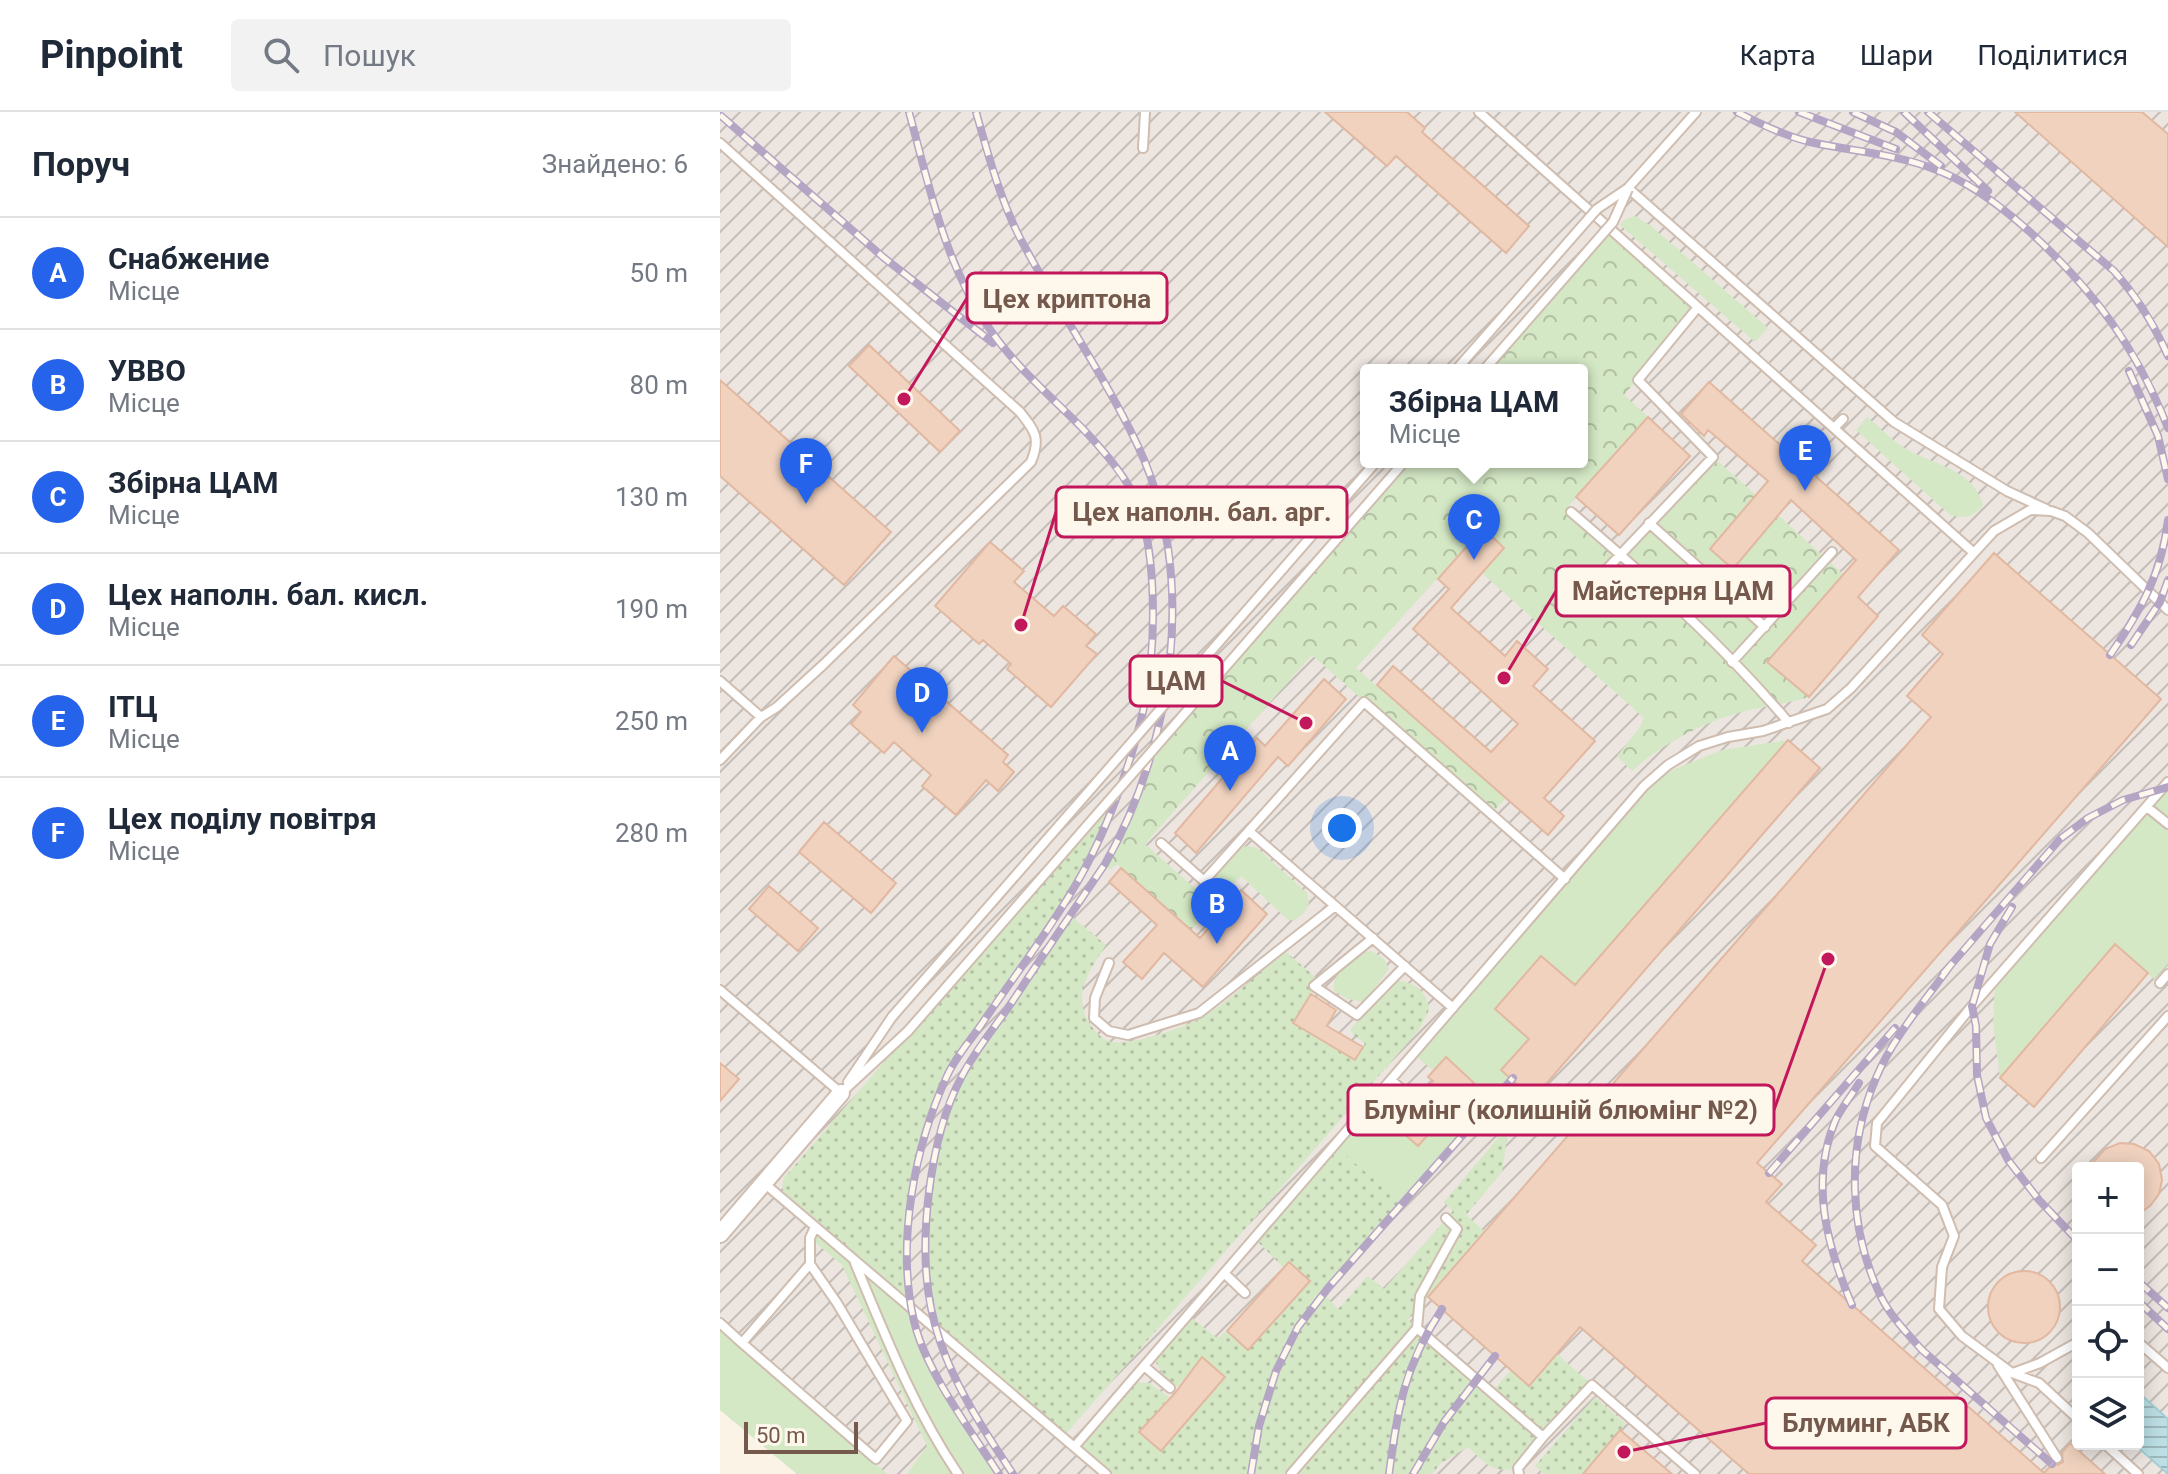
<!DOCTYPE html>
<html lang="uk">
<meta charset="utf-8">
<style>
:root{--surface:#fff;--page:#f2f2f3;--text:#1f2937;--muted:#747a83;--line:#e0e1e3;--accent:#2563eb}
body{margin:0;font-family:Roboto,sans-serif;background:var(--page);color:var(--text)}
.controls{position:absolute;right:24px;bottom:24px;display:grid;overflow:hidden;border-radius:8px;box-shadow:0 4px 20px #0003}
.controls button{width:72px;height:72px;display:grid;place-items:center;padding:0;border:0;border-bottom:2px solid var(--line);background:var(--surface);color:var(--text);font:40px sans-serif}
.scale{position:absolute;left:24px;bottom:20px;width:114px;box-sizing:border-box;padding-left:8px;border:4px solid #74594c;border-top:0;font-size:22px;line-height:28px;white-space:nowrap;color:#74594c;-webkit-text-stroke:6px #fef7ec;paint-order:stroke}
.you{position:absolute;left:622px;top:716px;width:28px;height:28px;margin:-20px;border:6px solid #fff;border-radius:50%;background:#1a73e8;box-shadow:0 0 0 12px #1a73e833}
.badge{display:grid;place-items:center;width:52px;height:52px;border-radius:50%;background:var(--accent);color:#fff;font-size:26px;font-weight:700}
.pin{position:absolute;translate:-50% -66px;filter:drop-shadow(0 2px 4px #0008)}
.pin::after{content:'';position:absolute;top:42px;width:28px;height:24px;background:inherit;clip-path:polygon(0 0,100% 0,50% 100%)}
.popup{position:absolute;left:640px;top:252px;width:228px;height:104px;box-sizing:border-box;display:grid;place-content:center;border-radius:8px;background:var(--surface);filter:drop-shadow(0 2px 6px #0005);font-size:26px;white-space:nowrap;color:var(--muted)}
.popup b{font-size:30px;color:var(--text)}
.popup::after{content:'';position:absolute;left:50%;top:100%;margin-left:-16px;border:16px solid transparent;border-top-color:var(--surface)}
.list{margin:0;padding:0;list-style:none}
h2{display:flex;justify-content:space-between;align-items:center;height:104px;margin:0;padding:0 32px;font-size:34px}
h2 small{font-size:26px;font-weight:400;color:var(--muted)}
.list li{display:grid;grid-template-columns:52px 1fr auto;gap:24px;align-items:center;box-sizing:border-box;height:112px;padding:0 32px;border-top:2px solid var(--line)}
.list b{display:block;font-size:30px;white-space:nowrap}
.list p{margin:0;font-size:26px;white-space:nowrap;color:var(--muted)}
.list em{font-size:26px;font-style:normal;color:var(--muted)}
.icon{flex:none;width:44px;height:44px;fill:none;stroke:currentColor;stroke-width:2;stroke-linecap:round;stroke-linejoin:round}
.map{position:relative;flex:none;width:1448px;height:1362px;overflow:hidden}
header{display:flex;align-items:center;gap:48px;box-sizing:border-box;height:112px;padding:0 40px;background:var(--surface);border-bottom:2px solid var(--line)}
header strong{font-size:38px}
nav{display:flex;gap:44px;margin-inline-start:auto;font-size:28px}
.search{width:560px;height:72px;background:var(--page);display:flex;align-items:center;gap:20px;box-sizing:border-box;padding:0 28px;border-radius:8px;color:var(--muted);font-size:30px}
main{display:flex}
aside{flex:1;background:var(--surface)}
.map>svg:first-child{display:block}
.industrial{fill:url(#industrial-furrows);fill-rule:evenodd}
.green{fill:#d4e8c5}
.forest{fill:url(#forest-crowns)}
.park{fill:url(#park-dots)}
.water{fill:url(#water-rules);stroke:#a2ced6;stroke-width:2}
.building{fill:#f0d2bf;stroke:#e2b8a0;stroke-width:2}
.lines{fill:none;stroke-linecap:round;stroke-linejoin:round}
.service-casing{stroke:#cfbdb0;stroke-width:12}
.minor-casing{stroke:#cfbdb0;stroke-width:20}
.service{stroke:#fff;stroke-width:8}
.minor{stroke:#fff;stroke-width:16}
.rail-casing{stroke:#b5a5c5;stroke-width:8}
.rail{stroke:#fef7ec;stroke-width:5;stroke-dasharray:15;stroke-linecap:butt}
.service-bridge-casing{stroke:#cfbdb0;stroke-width:12;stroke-linecap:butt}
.service-bridge{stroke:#fff;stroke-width:8}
.leader{fill:none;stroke:#c2185b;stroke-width:3}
.callout-dot{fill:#c2185b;stroke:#fef7ec;stroke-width:3}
.callout{fill:#fef7ec;stroke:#c2185b;stroke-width:3}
.callout-label{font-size:26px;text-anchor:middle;font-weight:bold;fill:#74594c}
</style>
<header>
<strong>Pinpoint</strong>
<div class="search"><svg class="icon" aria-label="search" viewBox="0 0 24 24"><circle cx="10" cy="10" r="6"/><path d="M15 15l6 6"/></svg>Пошук</div>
<nav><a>Карта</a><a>Шари</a><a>Поділитися</a></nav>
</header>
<main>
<aside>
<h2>Поруч<small>Знайдено: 6</small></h2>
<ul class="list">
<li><span class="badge">A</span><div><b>Снабжение</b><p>Місце</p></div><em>50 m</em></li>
<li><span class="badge">B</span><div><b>УВВО</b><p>Місце</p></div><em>80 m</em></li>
<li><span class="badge">C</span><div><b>Збірна ЦАМ</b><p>Місце</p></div><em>130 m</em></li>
<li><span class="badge">D</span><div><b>Цех наполн. бал. кисл.</b><p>Місце</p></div><em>190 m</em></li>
<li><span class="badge">E</span><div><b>ІТЦ</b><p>Місце</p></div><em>250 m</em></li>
<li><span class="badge">F</span><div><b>Цех поділу повітря</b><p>Місце</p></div><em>280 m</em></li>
</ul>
</aside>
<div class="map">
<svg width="1448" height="1362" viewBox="0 0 1448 1362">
<defs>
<pattern id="industrial-furrows" width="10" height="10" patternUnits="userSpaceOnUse" patternTransform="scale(2)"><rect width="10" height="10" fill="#ece5e0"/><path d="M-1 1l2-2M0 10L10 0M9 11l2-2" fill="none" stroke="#c4bdb8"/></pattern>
<pattern id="forest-crowns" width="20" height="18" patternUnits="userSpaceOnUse" patternTransform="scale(2)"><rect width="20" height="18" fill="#d4e8c5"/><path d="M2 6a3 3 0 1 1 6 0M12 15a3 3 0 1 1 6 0" fill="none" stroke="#b1bfa2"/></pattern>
<pattern id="park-dots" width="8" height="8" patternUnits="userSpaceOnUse" patternTransform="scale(2)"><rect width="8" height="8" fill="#d4e8c5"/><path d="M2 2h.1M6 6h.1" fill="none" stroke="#b1bfa2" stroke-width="1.8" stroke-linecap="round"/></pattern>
<pattern id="water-rules" width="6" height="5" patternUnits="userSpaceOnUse" patternTransform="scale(2)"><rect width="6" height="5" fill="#bbdfe4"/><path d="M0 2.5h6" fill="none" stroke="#9db8bb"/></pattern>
</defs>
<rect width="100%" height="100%" fill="#fbf3e6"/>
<path class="industrial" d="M0 0H1448V1362H77L0 1298ZM646 258H862V350H646ZM1358 1056H1418V1332H1358Z"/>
<path class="green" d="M915 104 931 114 1048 216 1035 230 900 113 904 108Z
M1147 305C1160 315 1172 329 1186 337 1214 353 1253 357 1263 393 1253 405 1245 407 1230 403L1136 318Z
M1068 628 855 873 821 844 775 897 809 927 781 958 797 973 789 1005 773 988 683 1091 614 1034 651 991 698 1034 754 971 726 946 714 959 693 942 924 674 945 661 1002 638Z
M1448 670V852L1434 867 1394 833 1280 966 1273 911 1275 870Z
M528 734 537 736 587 781 589 791 584 801 574 809 567 807 521 764 494 793 477 778 514 737Z
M652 839 664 847 669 857 644 890 628 887 614 879C611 860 632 850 646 840Z
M95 1115 192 1197C199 1250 249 1316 279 1362H187L207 1334 122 1153 90 1126Z
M0 1218 167 1362H77L0 1298Z"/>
<path class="forest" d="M888 115 978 195 904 283 928 305 848 394 901 443 993 345 1036 383 990 438 1013 457 1058 403 1123 462 1047 549 1089 585C1070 591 1052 593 1034 597 991 606 944 630 912 659L897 644 920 615 924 606 762 461 784 436 763 416 636 556 786 686 771 702 592 543 425 732 494 793 471 818 397 752 390 758 385 752C406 716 423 679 433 639L684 350H862V258H764Z"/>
<path class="park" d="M396 681 373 742 353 778 228 962 199 1042 189 1106 188 1144 192 1197 67 1090 62 1073 64 1066Z
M350 803 386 833C372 854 353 881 367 907 372 916 378 924 388 929 406 936 466 915 483 905 512 887 539 861 566 840L600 869 594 874 574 912 635 947 645 931 634 924 631 918 633 914 679 869C695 870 708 881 709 898L699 918 343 1325 214 1215C195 1135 204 1040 241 965 251 946 266 927 279 909 303 874 326 839 350 803Z
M789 1013 782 1060 746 1103 764 1119 688 1208 771 1281 791 1258 837 1242 872 1273 798 1356C771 1362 767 1352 748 1335L721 1351 712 1362H386L355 1334 411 1270 429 1271 449 1285 419 1320 441 1339 504 1265 482 1246 457 1275 444 1264 432 1244 468 1203 497 1226 507 1219 528 1238 590 1170 570 1150 564 1156 534 1126 614 1034 683 1091 604 1181 618 1197 648 1164 664 1177 733 1099 724 1090Z
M875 1285 906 1312 863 1362H824L815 1354Z"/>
<path class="water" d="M1418 1280 1448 1307V1362L1414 1332H1418Z"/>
<path class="building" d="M605 0H687L705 16 702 20 809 114 786 141 676 44 667 54Z
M1295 0H1422L1448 22V135Z
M149 233 240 319 220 340 129 254Z
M0 268 171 420 124 473 0 364Z
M989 270 1179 438 1138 485 1158 504 1089 585 1047 550 1136 448 1071 388 1013 457 990 437 1048 369 988 318 984 324 961 302Z
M928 305 970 344 899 423 856 385Z
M763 416 784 436 731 496 785 544 797 529 828 557 813 574 875 629 824 686 844 704 828 723 657 573 673 554 771 640 798 612 693 517 729 477 718 467Z
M270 430 304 459 294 470 334 504 343 494 376 522 366 534 377 542 331 595 287 557 291 552 263 528 259 532 215 494Z
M1274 441 1441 587 1037 1051 1062 1072 1046 1090 1096 1133 1082 1149 1324 1361 1333 1351 1338 1353 1343 1350 1342 1341 1350 1331 1385 1362H1029L860 1215 809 1274 708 1185 1211 605 1187 584 1223 542 1202 523Z
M174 544 288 643 283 650 294 660 278 679 266 668 236 703 202 674 211 663 174 630 164 641 131 612 141 600 133 593Z
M604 567 626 587 568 654 558 645 476 741 455 721 537 626 545 634Z
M1068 628 1100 656 813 987 781 958 809 927 775 897 821 844 855 873Z
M104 710 176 771 151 801 79 740Z
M401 756 480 826 521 778 547 802 483 875 444 841 422 867 403 850 437 813 389 770Z
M49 774 98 816 78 839 29 797Z
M1395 832 1428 861 1314 995 1280 966Z
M591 882 616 898 607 914 643 935 635 948 573 911Z
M726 945 754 971 698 1034 674 1013 713 969 708 965Z
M0 951 19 967 0 989Z
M1400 1031 1414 1032 1429 1039 1439 1052 1442 1068 1439 1082 1430 1094 1418 1102V1056H1368L1385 1037Z
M569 1150 590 1169 528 1238 507 1219Z
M1268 1195a36 36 0 1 1 72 0a36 36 0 1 1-72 0Z
M482 1245 505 1265 441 1339 419 1320 455 1281Z
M900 1318 952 1362H863Z"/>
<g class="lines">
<g class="service-casing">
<path id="service" d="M759 0 1254 441
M976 0 908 76 1174 310 1287 379 1326 397
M0 31 300 300C315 319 321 326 311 350L104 552 57 595 41 605 0 648
M423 36 425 0
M1114 316 1123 307
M851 400C927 465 1004 534 1069 611
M929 411 1045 515
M884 460 993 345 918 268 978 195
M1012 550 1112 440
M0 569 41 605
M1427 695 1448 712
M530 720 733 896
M441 731 484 769 644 590 845 767
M653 826 594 874 637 903 685 854
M389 851 375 886 374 906 389 919 408 923 479 901 615 794
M1440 871 1448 862
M0 878 121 981 188 919
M671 968 686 981
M128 970 172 905
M1321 1046 1448 904
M44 1071 386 1362
M135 1151C165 1223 194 1297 238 1362
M504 1161 525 1181
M0 1211 22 1231 90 1152
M697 1216 823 1325 872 1273 975 1362
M1418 1230 1448 1256
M22 1231 156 1347 187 1309 117 1191 90 1152V1126L95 1115
M1278 1253 1337 1346
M424 1254 450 1276
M1293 1261 1320 1251 1358 1230
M1358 1307 1319 1271 1292 1261 1242 1224 1219 1197 1222 1155 1234 1124 1222 1093 1155 1034 1157 1011 1252 894 1448 670
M1385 1332 1418 1362
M355 1334 924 674 948 653 979 634 1008 625 1043 619 1107 597 1131 576 1274 419 1310 398 1331 399 1345 404 1368 421 1448 498
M571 1362 697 1216 700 1184 737 1117 726 1106
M799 1362 798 1356 823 1325"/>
</g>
<g class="minor-casing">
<path id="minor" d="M0 1122 121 981"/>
</g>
<use href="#service" class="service"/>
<use href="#minor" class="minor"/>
<g class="rail-casing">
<path id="rail" d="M189 0C209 73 224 149 267 213 294 254 332 285 365 319 381 336 406 365 415 386 438 437 436 536 425 590 413 648 385 724 355 774 327 822 292 867 261 913 250 929 235 946 227 964 194 1035 176 1132 194 1209 205 1258 251 1319 279 1362
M256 0C268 42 280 87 300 126 337 196 383 261 417 332 479 461 454 631 385 752 353 799 321 846 290 893 274 916 255 939 242 964 223 999 214 1040 209 1080 194 1204 226 1262 293 1362
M1017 0C1040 12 1065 24 1090 30 1131 39 1175 42 1214 57 1250 70 1282 95 1310 120 1374 179 1416 235 1448 316
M1079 0 1176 37
M1133 0 1176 20 1221 54
M1184 0 1268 79
M1208 0 1394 159C1417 185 1434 212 1448 244
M0 3 163 145 273 231
M1409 259 1438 324 1448 367
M1411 533 1440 490 1448 468
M1390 543C1421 498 1441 463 1448 408
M1292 795 1270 832 1252 894 1256 914 1257 963 1266 1006 1288 1048 1319 1088 1358 1129
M1230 854C1205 889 1173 925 1156 966 1126 1036 1128 1116 1161 1185 1171 1205 1188 1222 1202 1238L1332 1352
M1223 862 1340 727 1368 706 1403 688 1448 675
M1049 1061 1175 916
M1418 1169 1448 1196
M1418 1189 1448 1217
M1132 1193C1107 1134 1089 1070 1116 1007 1122 995 1132 983 1139 971
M531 1362 539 1314 556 1259 578 1215 608 1176 793 966
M669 1362C678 1295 684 1255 722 1197
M693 1362 724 1310 775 1244"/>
</g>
<use href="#rail" class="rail"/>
<g class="service-bridge-casing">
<path id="service-bridge" d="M736 258 877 97 908 76
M764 258 893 110 908 77
M172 905 656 350
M188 919 684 350"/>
</g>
<use href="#service-bridge" class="service-bridge"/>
</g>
<path class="leader" d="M184 287L247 186M301 513L336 400M784 566L836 479M586 611L502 569M1108 847L1054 998M904 1340L1046 1311"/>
<g class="callout-dot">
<circle cx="184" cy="287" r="8"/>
<circle cx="301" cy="513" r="8"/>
<circle cx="784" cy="566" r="8"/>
<circle cx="586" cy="611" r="8"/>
<circle cx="1108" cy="847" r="8"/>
<circle cx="904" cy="1340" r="8"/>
</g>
<g class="callout">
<rect x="247" y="161" width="200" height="50" rx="8"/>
<rect x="336" y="375" width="291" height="50" rx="8"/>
<rect x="836" y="454" width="234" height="50" rx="8"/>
<rect x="410" y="544" width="92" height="50" rx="8"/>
<rect x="628" y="973" width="426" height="50" rx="8"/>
<rect x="1046" y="1286" width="200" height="50" rx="8"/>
</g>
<g class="callout-label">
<text x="347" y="196">Цех криптона</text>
<text x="482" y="409">Цех наполн. бал. арг.</text>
<text x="953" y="488">Майстерня ЦАМ</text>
<text x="456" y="578">ЦАМ</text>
<text x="841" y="1007">Блумінг (колишній блюмінг №2)</text>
<text x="1146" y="1320">Блуминг, АБК</text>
</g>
</svg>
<div class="controls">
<button>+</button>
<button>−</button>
<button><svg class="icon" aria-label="locate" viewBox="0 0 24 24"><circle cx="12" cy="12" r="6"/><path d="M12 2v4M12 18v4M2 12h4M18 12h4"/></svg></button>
<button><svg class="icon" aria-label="layers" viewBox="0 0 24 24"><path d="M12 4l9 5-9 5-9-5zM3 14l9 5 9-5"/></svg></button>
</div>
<div class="scale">50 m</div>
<div class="you"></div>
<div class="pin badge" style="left:510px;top:679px">A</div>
<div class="pin badge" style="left:497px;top:832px">B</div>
<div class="pin badge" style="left:754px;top:448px">C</div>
<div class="popup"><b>Збірна ЦАМ</b>Місце</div>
<div class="pin badge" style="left:202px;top:621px">D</div>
<div class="pin badge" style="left:1085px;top:379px">E</div>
<div class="pin badge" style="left:86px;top:392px">F</div>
</div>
</main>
